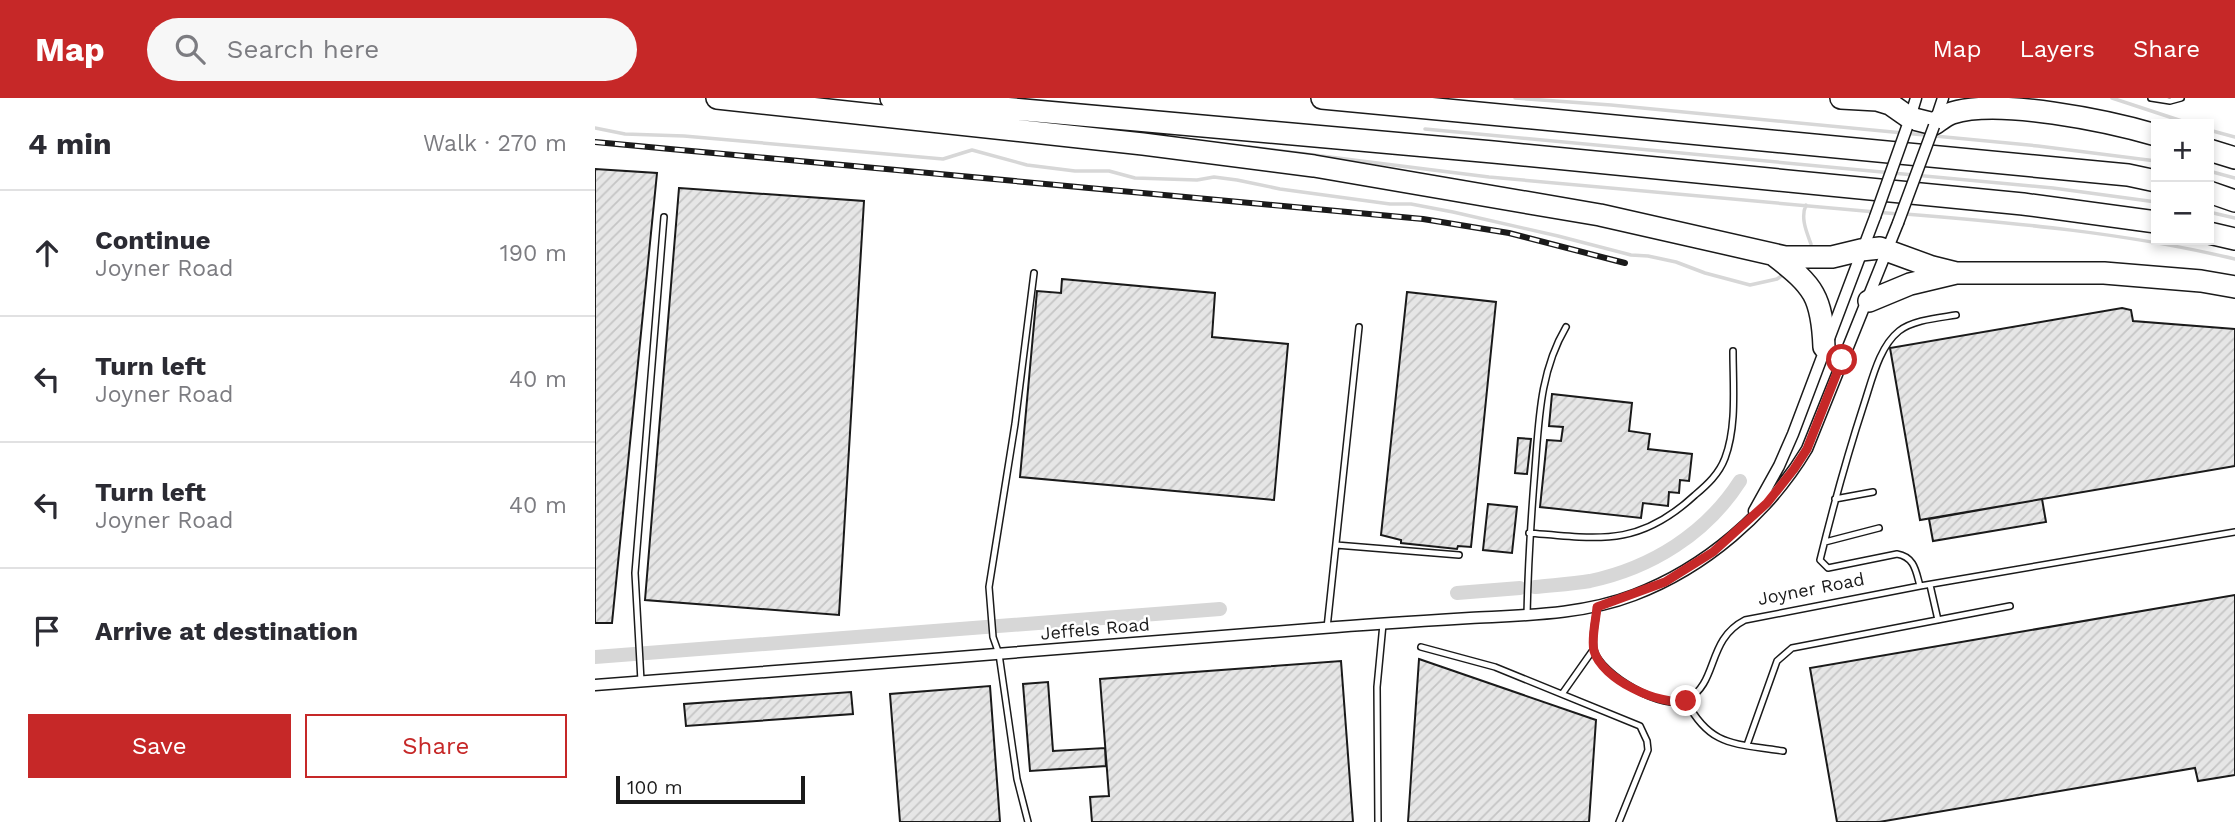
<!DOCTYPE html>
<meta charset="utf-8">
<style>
:root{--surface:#fff;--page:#f7f7f7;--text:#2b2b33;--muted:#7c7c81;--line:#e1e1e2;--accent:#c62828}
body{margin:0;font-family:"Work Sans",sans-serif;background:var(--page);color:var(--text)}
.controls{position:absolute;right:21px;top:21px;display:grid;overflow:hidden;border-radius:0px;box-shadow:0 4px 10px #0003}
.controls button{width:63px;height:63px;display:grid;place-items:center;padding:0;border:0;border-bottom:2px solid var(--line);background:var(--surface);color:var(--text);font:35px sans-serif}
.scale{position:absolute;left:21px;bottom:18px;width:189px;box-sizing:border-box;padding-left:7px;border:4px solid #1a1a1a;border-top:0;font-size:19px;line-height:24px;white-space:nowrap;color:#1a1a1a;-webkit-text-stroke:5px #fff;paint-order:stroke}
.stop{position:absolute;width:21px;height:21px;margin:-16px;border:5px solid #c62828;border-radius:50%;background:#fff}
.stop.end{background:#c62828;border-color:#fff;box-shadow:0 2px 7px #0008}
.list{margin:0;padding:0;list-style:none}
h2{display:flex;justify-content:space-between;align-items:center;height:91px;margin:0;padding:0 28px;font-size:30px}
h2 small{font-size:23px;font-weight:400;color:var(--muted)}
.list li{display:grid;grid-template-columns:46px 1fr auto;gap:21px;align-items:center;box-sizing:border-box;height:126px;padding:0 28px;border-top:2px solid var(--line)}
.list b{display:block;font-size:26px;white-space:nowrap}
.list p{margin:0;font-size:23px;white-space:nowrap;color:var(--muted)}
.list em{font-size:23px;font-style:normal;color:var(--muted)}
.actions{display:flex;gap:14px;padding:21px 28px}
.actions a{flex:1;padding:16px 0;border:2px solid var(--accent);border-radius:0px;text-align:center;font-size:24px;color:var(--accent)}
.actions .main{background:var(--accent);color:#fff}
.icon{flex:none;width:38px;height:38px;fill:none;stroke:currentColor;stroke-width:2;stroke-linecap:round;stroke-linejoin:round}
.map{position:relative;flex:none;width:1640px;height:724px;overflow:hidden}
header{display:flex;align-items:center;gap:42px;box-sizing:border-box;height:98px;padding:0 35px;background:var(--accent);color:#fff}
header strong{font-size:33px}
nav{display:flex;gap:38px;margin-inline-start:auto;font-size:24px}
.search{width:490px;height:63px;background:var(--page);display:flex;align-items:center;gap:18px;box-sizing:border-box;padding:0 24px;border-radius:38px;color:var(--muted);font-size:26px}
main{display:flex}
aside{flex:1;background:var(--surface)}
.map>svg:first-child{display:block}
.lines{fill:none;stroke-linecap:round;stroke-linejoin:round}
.stream{stroke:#d7d7d7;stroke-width:3.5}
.canal{stroke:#d7d7d7;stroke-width:14}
.building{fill:url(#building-hatch);stroke:#1a1a1a;stroke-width:2}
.lane-casing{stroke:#1a1a1a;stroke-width:8}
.street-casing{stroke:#1a1a1a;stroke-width:13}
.highway-casing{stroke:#1a1a1a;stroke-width:24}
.lane{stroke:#fff;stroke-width:5}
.street{stroke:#fff;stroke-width:10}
.highway{stroke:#fff;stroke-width:21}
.rail-casing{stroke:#1a1a1a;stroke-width:6}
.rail{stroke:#fff;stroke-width:3.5;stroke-dasharray:10;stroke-linecap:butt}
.street-bridge-casing{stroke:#1a1a1a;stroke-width:13;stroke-linecap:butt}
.street-bridge{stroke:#fff;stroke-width:10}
.route{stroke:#c62828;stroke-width:9}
.labels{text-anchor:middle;stroke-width:5;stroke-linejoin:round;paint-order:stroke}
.street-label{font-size:18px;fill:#1a1a1a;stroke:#fff}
</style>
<header>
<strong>Map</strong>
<div class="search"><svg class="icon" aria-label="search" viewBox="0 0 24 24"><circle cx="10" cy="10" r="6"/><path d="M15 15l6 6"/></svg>Search here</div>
<nav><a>Map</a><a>Layers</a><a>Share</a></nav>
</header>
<main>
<aside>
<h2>4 min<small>Walk · 270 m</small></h2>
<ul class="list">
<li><svg class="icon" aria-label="ahead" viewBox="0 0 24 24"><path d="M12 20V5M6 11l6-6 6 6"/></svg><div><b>Continue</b><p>Joyner Road</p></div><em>190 m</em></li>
<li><svg class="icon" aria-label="left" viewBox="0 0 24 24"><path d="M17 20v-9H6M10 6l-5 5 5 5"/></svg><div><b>Turn left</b><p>Joyner Road</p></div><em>40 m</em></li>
<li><svg class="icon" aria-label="left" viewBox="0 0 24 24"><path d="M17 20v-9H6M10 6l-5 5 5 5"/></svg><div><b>Turn left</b><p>Joyner Road</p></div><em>40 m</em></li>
<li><svg class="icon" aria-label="arrive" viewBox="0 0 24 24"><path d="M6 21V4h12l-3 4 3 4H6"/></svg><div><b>Arrive at destination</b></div></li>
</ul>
<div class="actions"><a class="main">Save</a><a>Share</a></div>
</aside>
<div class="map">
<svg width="1640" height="724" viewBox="0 0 1640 724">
<defs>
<pattern id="building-hatch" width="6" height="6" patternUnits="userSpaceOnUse" patternTransform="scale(1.75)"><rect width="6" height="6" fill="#e6e6e6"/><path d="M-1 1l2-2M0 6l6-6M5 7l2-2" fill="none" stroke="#c5c5c5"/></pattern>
</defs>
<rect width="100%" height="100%" fill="#fff"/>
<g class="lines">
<path class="stream" d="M920 0 1016 7 1443 48 1561 63
M1517 0 1596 26
M0 30 30 36 89 38 348 61 377 52 432 67 480 73H514L540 80 602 82 619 79 642 82 685 91 795 106H816L858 114 963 138 1036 157 1053 158 1081 164 1110 175 1155 187 1182 181 1189 176
M830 31 1458 90 1561 104
M1614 32 1640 39
M654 49 894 79 1303 116
M1614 73 1640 80
M1211 107C1205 120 1212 135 1216 146
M1614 114 1640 120
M1310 116C1421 125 1532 135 1640 161"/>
<path class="canal" d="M940 489C958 487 977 486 995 483 1056 470 1111 436 1145 383
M862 495 925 490
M0 559 625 511"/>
</g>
<path class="building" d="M0 71 62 75 17 525H0Z
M84 90 269 103 244 517 50 502Z
M467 181 620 195 617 239 693 246 679 402 425 379 442 193 466 195Z
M812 194 901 204 876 449 863 448 862 451 806 445V442L786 437Z
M1527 210 1536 212 1538 223 1640 231V368L1325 422 1295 250Z
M957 296 1037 305 1034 333 1055 336 1053 351 1097 356 1094 383 1085 382 1084 395 1074 394 1073 408 1048 405 1046 420 945 409 952 342 966 343 968 329 954 328Z
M923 340 936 341 932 376 920 375Z
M1447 401 1451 424 1338 443 1334 421Z
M893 406 922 409 917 455 888 452Z
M1640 497V677L1603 683 1600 670 1284 724H1242L1215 570Z
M824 561 1001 622 994 724H813Z
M746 563 758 724H497L495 699 514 698 505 581Z
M453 584 458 653 510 650 511 668 435 673 428 586Z
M395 588 405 724H305L295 596Z
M256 594 258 616 91 628 89 606Z"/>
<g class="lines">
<g class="lane-casing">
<path id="lane" d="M1556 0 1575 3 1586 0
M1240 401 1278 394
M934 435C1005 441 1044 449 1100 397 1112 387 1124 376 1130 360 1142 328 1138 288 1138 253
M1230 444 1284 430
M741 447 864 457
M1335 487 1343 522
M1325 488C1321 474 1320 459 1302 456L1233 470 1225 462C1238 409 1252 358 1269 306 1277 282 1284 249 1304 233 1318 222 1343 220 1361 217
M1002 509C1001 522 996 540 999 552 1005 577 1070 614 1092 602 1124 584 1111 542 1150 522L1325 488 1640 434
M932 517C933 468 936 420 940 371 944 321 945 273 971 229
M732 530 764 229
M826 549 900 569 1045 628 1052 643 1053 652 1024 724
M46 583 40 475 69 119
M967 596 998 552
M1091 603C1116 650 1140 645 1188 653
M1152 647 1182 563 1197 550 1415 508
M433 724 422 681 404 556 398 539 394 489 420 326 439 175
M783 724 782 589 788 526"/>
</g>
<g class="street-casing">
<path id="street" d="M1341 21 1348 0
M1314 23 1321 0
M1159 413 1184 368 1198 336 1280 119
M0 587C243 569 485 549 728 530 777 526 826 523 875 520 930 517 987 517 1039 497 1110 470 1173 416 1212 351L1303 125"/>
</g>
<g class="highway-casing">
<path id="highway" d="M122 0 548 46 719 68 1005 117 1190 159H1237L1266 152 1285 150 1337 169 1361 175
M296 0 898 54 1428 106 1561 124
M727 0 1533 77 1561 83
M1246 0 1282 2 1295 6 1315 20 1339 26C1345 22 1351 17 1357 15 1404 0 1513 23 1561 37
M1614 52 1640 60
M1614 94 1640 103
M1614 135 1640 141
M1180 158C1219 188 1227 199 1229 249
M1274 203 1315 186 1361 175H1509L1606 183 1640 189"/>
</g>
<use href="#lane" class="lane"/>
<use href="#street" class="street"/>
<use href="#highway" class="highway"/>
<g class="rail-casing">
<path id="rail" d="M0 44 828 121 914 135 1030 165"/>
</g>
<use href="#rail" class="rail"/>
<g class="street-bridge-casing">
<path id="street-bridge" d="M1280 119 1312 29
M1303 125 1339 28"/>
</g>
<use href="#street-bridge" class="street-bridge"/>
</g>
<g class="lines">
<path class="route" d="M1091 603C1064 608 1007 581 999 553 996 541 1001 522 1002 509L1070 484 1118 454 1172 405 1199 371 1212 351 1247 262"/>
</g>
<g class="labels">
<g class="street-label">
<text transform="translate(1216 491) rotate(-11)" y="6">Joyner Road</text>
<text transform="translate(500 531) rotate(-5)" y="6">Jeffels Road</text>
</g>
</g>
</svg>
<div class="controls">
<button>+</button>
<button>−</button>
</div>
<div class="scale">100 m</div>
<div class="stop" style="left:1247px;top:262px"></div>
<div class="stop end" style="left:1091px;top:603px"></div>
</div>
</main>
